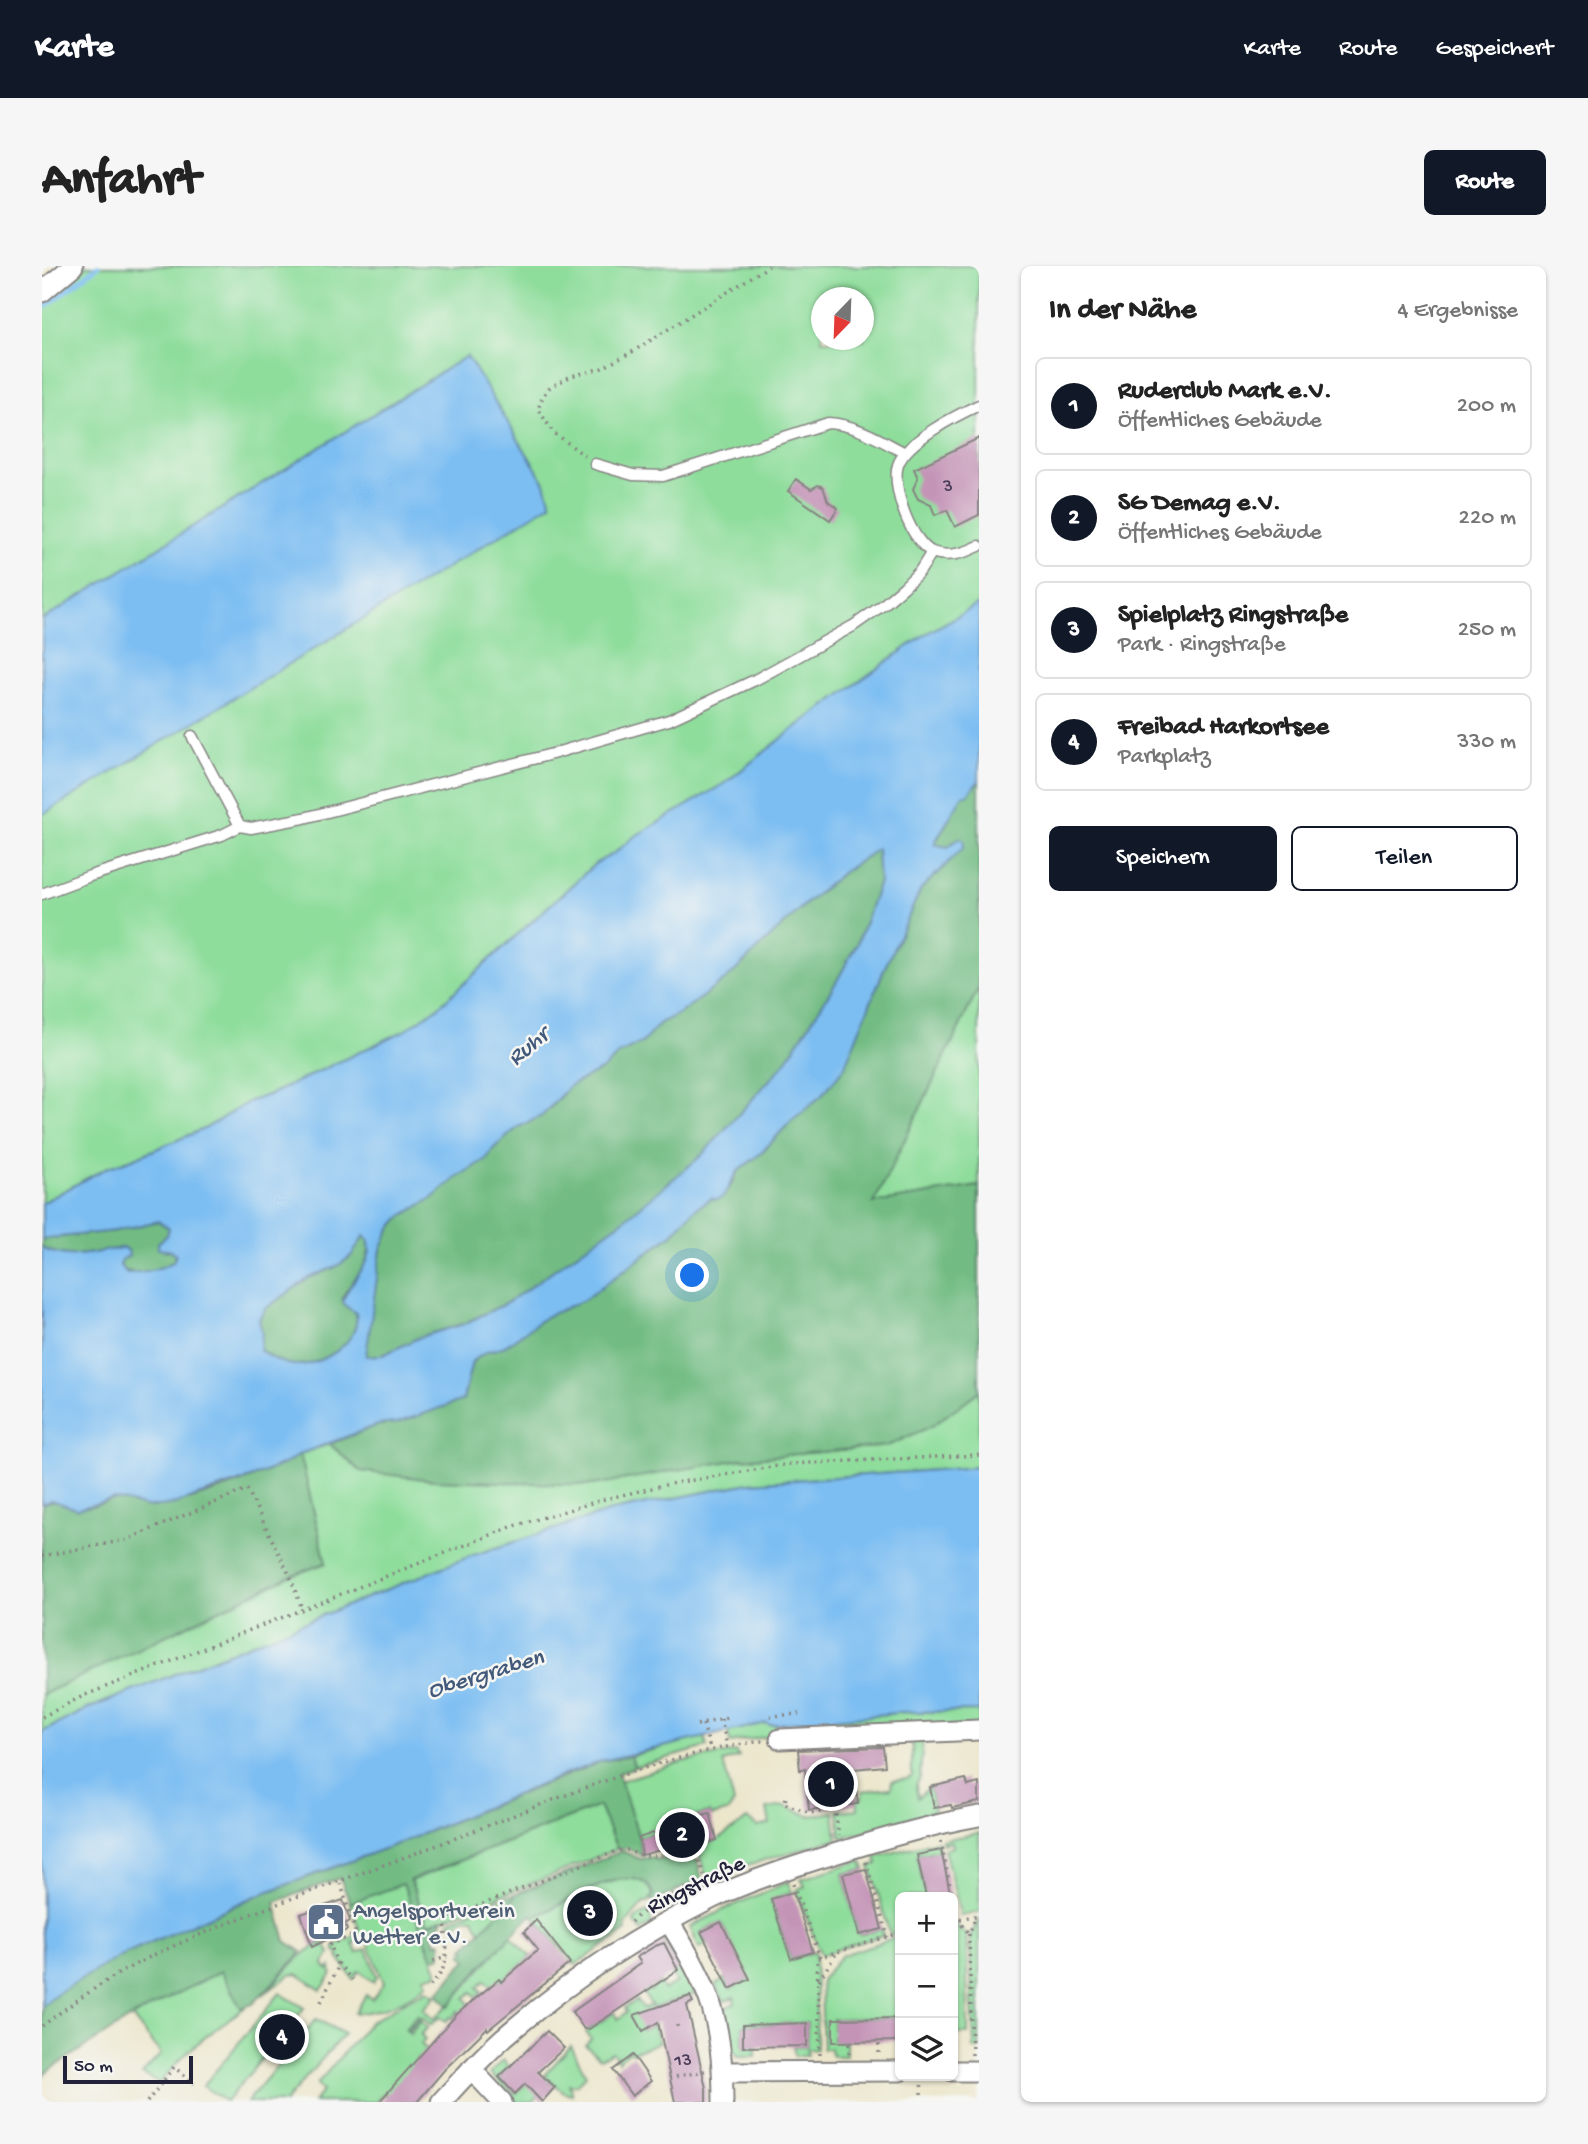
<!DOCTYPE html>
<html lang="de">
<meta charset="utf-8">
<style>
:root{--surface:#fff;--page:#f6f6f6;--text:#222;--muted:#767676;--line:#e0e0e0;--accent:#111827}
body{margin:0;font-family:"Gochi Hand",sans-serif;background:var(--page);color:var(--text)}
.controls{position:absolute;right:21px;bottom:21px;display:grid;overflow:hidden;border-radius:10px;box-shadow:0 2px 5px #0004}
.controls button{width:63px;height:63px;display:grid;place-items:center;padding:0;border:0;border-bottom:2px solid var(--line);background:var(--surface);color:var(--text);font:35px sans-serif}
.compass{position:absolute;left:769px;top:21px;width:63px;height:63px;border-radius:50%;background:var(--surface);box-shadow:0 2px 5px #0004;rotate:203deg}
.scale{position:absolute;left:21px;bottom:18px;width:130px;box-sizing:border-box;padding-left:7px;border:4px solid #22223b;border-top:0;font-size:19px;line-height:24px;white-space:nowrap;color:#22223b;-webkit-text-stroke:5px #f6f6f2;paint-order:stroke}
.you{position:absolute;left:651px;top:1010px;width:24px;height:24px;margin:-18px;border:5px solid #fff;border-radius:50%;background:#1a73e8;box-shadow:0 0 0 10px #1a73e833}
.badge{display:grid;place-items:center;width:46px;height:46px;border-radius:50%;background:var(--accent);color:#fff;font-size:23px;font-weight:700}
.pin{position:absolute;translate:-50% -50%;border:4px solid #fff;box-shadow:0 2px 7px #0006}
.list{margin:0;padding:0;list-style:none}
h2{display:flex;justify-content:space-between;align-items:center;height:91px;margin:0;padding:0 28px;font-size:30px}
h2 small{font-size:23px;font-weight:400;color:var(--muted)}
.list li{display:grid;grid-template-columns:46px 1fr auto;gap:21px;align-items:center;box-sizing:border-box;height:98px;margin:0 14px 14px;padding:0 14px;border:2px solid var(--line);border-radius:10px}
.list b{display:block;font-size:26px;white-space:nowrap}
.list p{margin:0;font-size:23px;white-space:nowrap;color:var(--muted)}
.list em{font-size:23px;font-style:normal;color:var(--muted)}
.actions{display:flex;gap:14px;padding:21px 28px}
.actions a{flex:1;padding:16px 0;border:2px solid var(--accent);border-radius:10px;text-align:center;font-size:24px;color:var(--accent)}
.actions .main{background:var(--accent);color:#fff}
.icon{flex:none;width:38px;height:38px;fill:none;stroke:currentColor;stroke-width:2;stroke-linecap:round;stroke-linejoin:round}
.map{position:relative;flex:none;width:937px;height:1836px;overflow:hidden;border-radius:10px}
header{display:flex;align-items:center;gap:42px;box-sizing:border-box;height:98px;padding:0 35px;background:var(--accent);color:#fff}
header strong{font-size:33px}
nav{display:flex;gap:38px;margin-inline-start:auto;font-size:24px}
.intro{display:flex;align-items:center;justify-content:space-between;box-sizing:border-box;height:168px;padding:0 42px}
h1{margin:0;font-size:49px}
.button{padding:18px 32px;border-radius:10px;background:var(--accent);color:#fff;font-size:24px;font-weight:700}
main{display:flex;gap:42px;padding:0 42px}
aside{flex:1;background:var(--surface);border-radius:10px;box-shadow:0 2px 5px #0004}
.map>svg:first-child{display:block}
.green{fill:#8edd9b;stroke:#58806b;stroke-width:2;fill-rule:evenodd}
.forest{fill:#72bc83;stroke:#4a6f5f;stroke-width:2}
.water{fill:#7dbef2;stroke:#507096;stroke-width:2;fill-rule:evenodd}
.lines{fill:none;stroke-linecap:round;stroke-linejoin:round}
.stream{stroke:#7dbef2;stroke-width:5}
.building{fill:#c494b7}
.service-casing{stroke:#868482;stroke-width:13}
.minor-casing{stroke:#868482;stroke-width:23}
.path{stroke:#868482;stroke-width:3.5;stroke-dasharray:2 5;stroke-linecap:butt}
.service{stroke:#fff;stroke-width:10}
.minor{stroke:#fff;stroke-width:19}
.labels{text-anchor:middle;stroke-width:5;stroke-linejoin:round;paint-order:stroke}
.number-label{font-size:19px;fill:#4a3e5a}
.street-label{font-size:23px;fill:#22223b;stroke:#f6f6f2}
.service-label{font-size:23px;fill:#4e5e75;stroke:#f6f6f2;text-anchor:start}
.water-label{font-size:24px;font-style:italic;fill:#42597b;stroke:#f6f6f2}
</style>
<header>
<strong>Karte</strong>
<nav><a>Karte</a><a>Route</a><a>Gespeichert</a></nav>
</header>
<div class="intro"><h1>Anfahrt</h1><a class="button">Route</a></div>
<main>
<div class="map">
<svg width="937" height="1836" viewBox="0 0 937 1836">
<rect width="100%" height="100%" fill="#f6f6f2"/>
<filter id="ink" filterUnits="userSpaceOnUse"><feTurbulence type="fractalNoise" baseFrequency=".0143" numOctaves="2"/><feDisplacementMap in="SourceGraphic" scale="14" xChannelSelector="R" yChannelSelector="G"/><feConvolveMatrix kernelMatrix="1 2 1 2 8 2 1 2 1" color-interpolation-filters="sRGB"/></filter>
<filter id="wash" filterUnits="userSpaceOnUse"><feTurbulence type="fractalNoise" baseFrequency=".00686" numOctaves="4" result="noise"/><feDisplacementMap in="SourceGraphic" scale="28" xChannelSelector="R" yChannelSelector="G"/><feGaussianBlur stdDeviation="1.57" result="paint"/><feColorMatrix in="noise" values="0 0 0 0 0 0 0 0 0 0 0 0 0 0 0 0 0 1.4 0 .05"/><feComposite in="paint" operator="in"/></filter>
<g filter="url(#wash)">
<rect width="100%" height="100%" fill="#ebe5c9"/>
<path class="green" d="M31 0H937V338L882 369 758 458 683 517 592 571 571 588 554 597 394 743 360 766 229 828 208 835 164 862 88 894 64 902 0 937V26ZM780 32H822V74H780Z
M937 721V920L832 937Z
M937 1125V1201L707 1217 566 1246 429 1290 43 1444 0 1466V1429L248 1310 284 1297 258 1188 288 1178 318 1205 699 1193 845 1180 890 1160Z
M937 1445V1459L753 1468V1456L865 1446Z
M724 1457 727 1459 734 1458 735 1469 688 1477 686 1465Z
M662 1470 665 1481 593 1501 588 1490Z
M881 1471 878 1512 874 1519 875 1532 888 1521 892 1545 799 1572 796 1545 816 1543 815 1533 820 1532V1525L849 1522 850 1515 865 1513 870 1510V1475Z
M693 1486 697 1491 681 1496 692 1537 685 1546 669 1550 667 1547 631 1556V1560L597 1572 578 1515 643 1495Z
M557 1540 575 1583 386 1659 368 1615Z
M742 1540 769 1550 792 1546 795 1573 705 1599 666 1615 658 1591 662 1578 675 1574 706 1553 715 1561 728 1558 725 1543Z
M937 1567V1646L919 1650 902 1583 911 1581 910 1576 901 1578 900 1574Z
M895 1575 897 1584 875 1589 884 1631H858V1666L848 1669 828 1600 836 1598 834 1591Z
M819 1594 823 1603 801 1608 817 1669 840 1663 841 1669 779 1689 754 1624 763 1620 759 1613Z
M594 1612 608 1619 611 1628 606 1637H602L583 1658 584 1665 533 1699 492 1651C526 1638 556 1613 594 1612Z
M746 1616 750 1626 729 1634 749 1693 773 1686 775 1783 765 1784V1790H753L751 1780H765V1757L701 1759V1781H714V1790H696L690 1784 683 1742 693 1737 692 1731 682 1735 674 1719 683 1713 688 1723 707 1713 679 1656 659 1666 665 1679 657 1682 648 1661 683 1643Z
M361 1617 396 1707 383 1711 386 1717C369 1734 337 1747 313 1747L324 1729 330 1733 342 1717 324 1672 311 1677 315 1687 325 1683 335 1710 332 1716 317 1705 311 1713 296 1691 298 1690 296 1686 294 1687 292 1680 311 1671 317 1663 308 1637Z
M649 1622 662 1623 608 1651 610 1658 599 1665 592 1655 594 1652Z
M473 1628 474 1630 439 1666 432 1652H423L412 1659 407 1655 443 1639 444 1642 450 1640 449 1637Z
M937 1652V1783H932L928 1671Z
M911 1656 924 1668 926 1768H916V1752H911Z
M468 1669 489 1691 459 1716 449 1720 443 1714 436 1721 441 1727 435 1731 430 1726 423 1732 427 1738 428 1757 416 1745 411 1752 408 1751 404 1755 398 1751 389 1759 380 1751 367 1765 365 1763 377 1751 375 1749 363 1763 368 1768 379 1755 386 1761 379 1769 383 1773 379 1778 385 1784 353 1836 341 1827 334 1836H271L281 1825 275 1818 328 1756 385 1724 391 1728H395L381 1743 392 1753 406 1739 407 1740Z
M858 1670V1752L791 1753V1775H804V1790H790L789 1783H781L779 1714 800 1689Z
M620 1675H623L653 1728 611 1742 601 1764 611 1759 617 1777 591 1786H587L576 1795 571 1786 558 1792 543 1779 549 1773 544 1766 573 1746 576 1753 585 1746 583 1742 595 1734 601 1742 610 1740 595 1717 600 1714 608 1725 618 1717 622 1724 635 1717 630 1708 636 1703Z
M282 1676 288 1687 281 1699 287 1704 289 1701 290 1708 279 1724 255 1708 248 1709C204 1743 151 1772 118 1817L100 1808 119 1788 90 1751 179 1705 199 1741C232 1731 246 1690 282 1676Z
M238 1727 262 1742 184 1836 161 1820Z
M274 1753 302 1768 243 1836H205Z
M529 1780 544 1809 534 1819 527 1818 530 1828 522 1826 509 1815 491 1836H474L448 1807 461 1794 467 1801 457 1811 473 1828 490 1812 497 1820 505 1811 503 1808Z"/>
<path class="forest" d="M937 515V721L832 937 937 920V1125L890 1160 845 1180 699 1193 551 1219 390 1214 318 1205 288 1178 336 1159 355 1157 421 1134 430 1096 444 1086 463 1080 503 1051 542 1034 615 980 630 968 653 943 688 921 695 906 719 887 749 855 780 829 802 801 843 701 879 623 921 582 912 575 906 581 892 579 921 529 925 528Z
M835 583 837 616 816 676 795 715 743 797 659 890 583 953 467 1036 421 1058 378 1071 341 1089 323 1090 339 983 348 963 360 950 389 933 417 910 444 893 452 882 476 861 486 857 509 841 527 820 561 803 577 788 601 776 618 757 638 747 688 710 761 640 801 606Z
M116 955 127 962 125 969 116 977 124 985 129 984 134 989 131 996C116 1004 94 1011 79 1003V994L87 990 85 984 80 982C52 986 27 996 0 982V973L73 965Z
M322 970H325C337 1001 296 1023 301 1036 303 1041 311 1044 314 1047 320 1076 278 1101 252 1099 239 1098 228 1092 217 1083L220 1066 217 1053 223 1043 267 1012 295 1000 309 990Z
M258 1188 284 1297 248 1310 0 1429V1238C13 1231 27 1240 41 1241 54 1242 63 1232 77 1234 87 1235 97 1241 108 1241 142 1240 230 1207 258 1188Z
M588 1490 593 1501 576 1507 597 1572 600 1589 585 1582 575 1583 557 1540 368 1614 386 1658 400 1653 399 1659 389 1663 394 1677 399 1676V1690L391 1693 361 1618 308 1637 298 1612 233 1636 244 1675 260 1686 211 1738 199 1742 179 1705 90 1751 4 1806 0 1811V1740L14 1728 80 1689 214 1630 363 1575 560 1495Z
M580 1585 598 1593 610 1591 615 1594 631 1591V1588L648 1585 650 1591 655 1594 661 1617 643 1620 612 1637 609 1633 611 1628C594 1587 518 1641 492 1651L489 1649 438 1702 407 1740 395 1728C406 1717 413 1704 425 1694L420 1688 424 1684 422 1682 473 1630V1628Z"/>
<path class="water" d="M425 90 503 217 509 238 0 549V354Z
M937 338V515L925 529H921L892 578 906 581 917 572 922 574 921 582 879 623 843 701 802 802 780 829 749 855 719 887 695 906 681 931 674 934 670 932 653 943 630 968 542 1034 503 1051 463 1080 444 1086 430 1095 421 1134 355 1157 336 1159 258 1188 246 1196 211 1211 129 1239 103 1241 72 1233 35 1243 9 1234 0 1238V982C27 996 52 986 80 982L86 984 87 990 79 994 78 1000 85 1007C102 1006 116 1004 131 996L134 989 129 984 116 983V977L125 969 127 962 116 955 73 965 0 973V937L64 902 88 894 164 862 208 835 229 828 360 766 394 743 554 597 571 588 592 571 683 517 758 458 882 369ZM835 583 837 616 816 676 795 715 743 797 659 890 583 953 467 1036 422 1058 378 1071 341 1089 324 1090 339 983 348 963 360 950 389 933 417 910 444 893 452 882 476 861 500 850 527 820 561 803 577 788 601 776 618 757 638 747 688 710 761 640 801 606ZM322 970 326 973C335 998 306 1014 301 1035L302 1039 314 1047C320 1076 278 1101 253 1099 239 1098 228 1092 218 1084L220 1066 217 1053 223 1043 267 1012 295 1000 309 990Z
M937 1201V1445L865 1446 727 1459 724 1457 560 1495 524 1508 363 1575 214 1630 80 1689 14 1728 0 1740V1466L43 1444 429 1290 566 1246 707 1217Z"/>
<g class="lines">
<path class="stream" d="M0 43 56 0"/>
</g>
<g id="blocks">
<path class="building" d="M937 172V249L913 261 905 244 893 249 889 239 876 233 871 223 876 212 872 203Z
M754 213 769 223 776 219 781 221 786 235 796 242 788 254 746 225Z
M841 1481 843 1500 812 1503 816 1538 767 1544 763 1503 758 1504 756 1484Z
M924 1513 926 1520 937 1517V1536L910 1542 909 1539 892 1542 888 1521Z
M668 1547 675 1574 662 1578 663 1581 656 1583 649 1584 648 1582 624 1588 622 1583 600 1589 597 1572 631 1560 630 1557Z
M899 1584 909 1631H884L875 1589Z
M824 1603 840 1663 817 1669 801 1608Z
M751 1626 771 1686 749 1693 729 1633Z
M301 1634 308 1655 303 1658 305 1664 270 1681 259 1648Z
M494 1654 528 1697 446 1764 445 1762 403 1803 375 1836H337L415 1748 457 1713 459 1716 496 1684 482 1666Z
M679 1656 708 1713 688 1723 659 1666Z
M622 1677 636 1704 547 1763H542L530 1746 599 1697 595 1691 613 1680Z
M648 1730 651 1736 645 1739 664 1822V1836H633L616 1756 601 1765 592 1749Z
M858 1752V1775L791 1776V1753Z
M765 1757V1780L701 1781V1759Z
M505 1765 522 1782 496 1806 513 1821 500 1836 483 1818 473 1828 457 1811Z
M591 1789 609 1815 590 1830 571 1804Z"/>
</g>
</g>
<g filter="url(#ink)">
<use href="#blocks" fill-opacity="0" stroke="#868482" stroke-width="2"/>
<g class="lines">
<g class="service-casing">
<path id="service" d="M937 139C915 149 864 175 856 199 849 221 869 276 890 286 905 292 923 287 937 280
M553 198 591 209 621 210 786 157C813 158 840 175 863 187
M150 470 198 560 209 562 262 552 510 488 627 454 713 414 811 360 841 339 862 321 878 305 890 286
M0 628 48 610 180 569 198 560"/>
</g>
<g class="minor-casing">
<path id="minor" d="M0 26 31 0
M738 1473 937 1464
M627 1656C669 1722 681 1757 681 1836
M429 1803 460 1836
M911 1805H937
M682 1806 858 1805
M399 1836C423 1810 447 1783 474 1761 534 1710 599 1668 669 1633 702 1617 738 1605 773 1594 827 1577 881 1560 937 1550"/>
</g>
<path class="path" d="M543 190 511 166 496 143 501 130 507 122 529 110 560 102 590 86 727 0
M0 1290 84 1274 205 1223 248 1310 260 1343
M728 1450 757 1448
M0 1451 41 1430 469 1261 563 1233 627 1218 748 1198 937 1189
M679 1453 685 1480
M661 1458 668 1483
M655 1459 685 1452
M744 1532 742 1537 768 1547 793 1544 797 1570
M899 1575 910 1631
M655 1588 664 1616
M824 1596 846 1671
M751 1618 778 1691
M911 1633 915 1653 927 1668
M911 1654 937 1649
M589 1656C600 1643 635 1624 652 1621
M288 1679 309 1670 313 1665 298 1615
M391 1695 405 1691
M296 1697 310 1714
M777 1714 794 1688
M388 1720C410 1700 404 1681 403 1653L575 1585 587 1584C602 1595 629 1588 647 1583L655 1588 656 1583
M279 1736 296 1701 287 1674
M635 1759 636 1764
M0 1760C34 1734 72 1708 112 1689 205 1646 303 1614 398 1578 504 1538 608 1490 721 1475
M807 1787V1775
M837 1787V1775
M778 1789 775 1692 858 1667
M930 1789 927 1668 934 1650
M627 1812 663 1805
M879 1828 880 1810
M105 1836 132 1801 152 1818"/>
<use href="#service" class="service"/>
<use href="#minor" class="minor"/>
</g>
</g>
<defs>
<g id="civic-square" transform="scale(2.0125)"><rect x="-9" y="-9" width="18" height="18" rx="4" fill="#5c6f8a" stroke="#f6f6f2"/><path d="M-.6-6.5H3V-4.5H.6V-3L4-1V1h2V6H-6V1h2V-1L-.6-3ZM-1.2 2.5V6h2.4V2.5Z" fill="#fff"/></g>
</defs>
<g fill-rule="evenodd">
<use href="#civic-square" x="284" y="1656"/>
</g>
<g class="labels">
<g class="number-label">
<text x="906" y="225">3</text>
<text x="641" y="1799">13</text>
</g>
<g class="street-label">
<text transform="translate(653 1617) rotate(-26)" y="8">Ringstraße</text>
</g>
<g class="service-label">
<text x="311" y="1651">Angelsportverein<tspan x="311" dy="26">Wetter e.V.</tspan></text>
</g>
<g class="water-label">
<text transform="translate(485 779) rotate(-40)" y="8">Ruhr</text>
<text transform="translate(443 1406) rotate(-17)" y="8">Obergraben</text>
</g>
</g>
</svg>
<div class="controls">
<button>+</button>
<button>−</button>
<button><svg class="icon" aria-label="layers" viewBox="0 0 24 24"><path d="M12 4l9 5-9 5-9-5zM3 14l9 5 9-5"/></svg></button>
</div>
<svg class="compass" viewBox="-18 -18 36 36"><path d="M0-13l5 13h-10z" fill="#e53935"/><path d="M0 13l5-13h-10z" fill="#767676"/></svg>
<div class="scale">50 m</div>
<div class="you"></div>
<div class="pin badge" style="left:789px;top:1518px">1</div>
<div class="pin badge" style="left:640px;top:1569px">2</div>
<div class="pin badge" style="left:548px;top:1647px">3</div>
<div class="pin badge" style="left:240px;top:1771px">4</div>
</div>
<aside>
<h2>In der Nähe<small>4 Ergebnisse</small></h2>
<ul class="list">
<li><span class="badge">1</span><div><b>Ruderclub Mark e.V.</b><p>Öffentliches Gebäude</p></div><em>200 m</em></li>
<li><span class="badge">2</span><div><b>SG Demag e.V.</b><p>Öffentliches Gebäude</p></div><em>220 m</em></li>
<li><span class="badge">3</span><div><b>Spielplatz Ringstraße</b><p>Park · Ringstraße</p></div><em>250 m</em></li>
<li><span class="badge">4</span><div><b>Freibad Harkortsee</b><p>Parkplatz</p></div><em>330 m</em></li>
</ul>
<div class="actions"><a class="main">Speichern</a><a>Teilen</a></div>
</aside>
</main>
